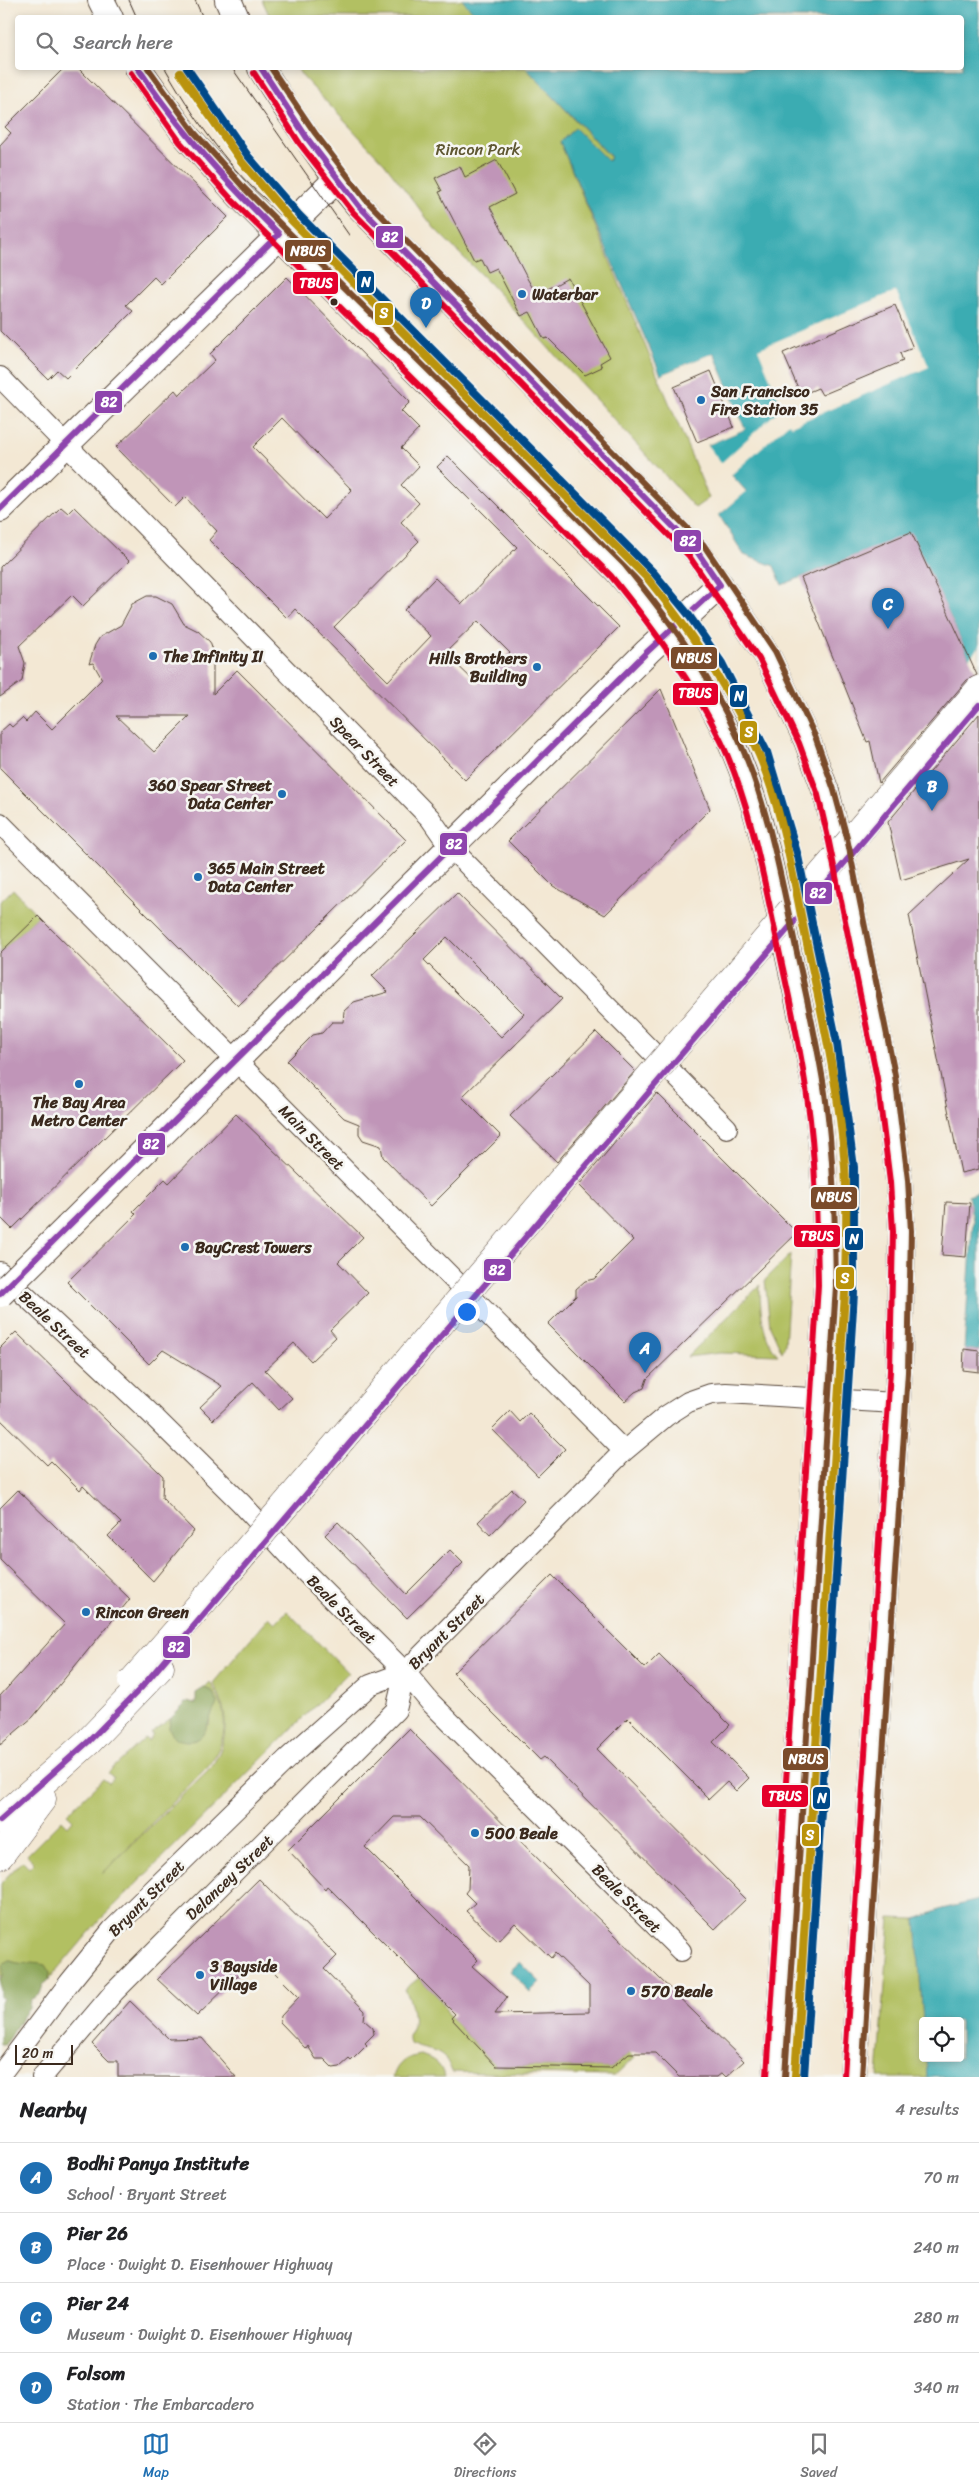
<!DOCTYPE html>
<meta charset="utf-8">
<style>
:root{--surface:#fff;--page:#f6f6f6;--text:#202124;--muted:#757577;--line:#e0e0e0;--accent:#1f6fb2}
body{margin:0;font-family:Sriracha,sans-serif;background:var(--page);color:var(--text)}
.controls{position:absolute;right:15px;bottom:15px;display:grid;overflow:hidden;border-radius:5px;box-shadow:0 2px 8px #0003}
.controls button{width:45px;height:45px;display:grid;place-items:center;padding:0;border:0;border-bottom:1px solid var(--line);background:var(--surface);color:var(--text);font:25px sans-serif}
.scale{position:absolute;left:15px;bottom:12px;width:58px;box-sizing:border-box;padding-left:5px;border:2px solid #3b2a1e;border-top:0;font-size:14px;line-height:18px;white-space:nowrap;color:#3b2a1e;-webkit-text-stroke:4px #f6f6f2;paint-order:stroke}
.you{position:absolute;left:466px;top:1311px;width:18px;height:18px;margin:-12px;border:4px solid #fff;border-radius:50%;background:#1a73e8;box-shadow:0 0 0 8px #1a73e833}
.badge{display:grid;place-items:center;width:32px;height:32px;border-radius:50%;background:var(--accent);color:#fff;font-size:16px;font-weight:700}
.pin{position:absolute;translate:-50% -41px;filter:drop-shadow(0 1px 2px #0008)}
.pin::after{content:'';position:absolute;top:26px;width:18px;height:15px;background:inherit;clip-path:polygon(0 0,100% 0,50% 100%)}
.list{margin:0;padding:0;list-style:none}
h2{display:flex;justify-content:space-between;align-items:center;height:65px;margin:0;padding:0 20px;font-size:21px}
h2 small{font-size:16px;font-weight:400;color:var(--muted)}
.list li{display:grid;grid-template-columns:32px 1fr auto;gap:15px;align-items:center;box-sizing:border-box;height:70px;padding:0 20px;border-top:1px solid var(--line)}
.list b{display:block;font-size:19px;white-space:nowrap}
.list p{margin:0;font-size:16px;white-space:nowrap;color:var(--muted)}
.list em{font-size:16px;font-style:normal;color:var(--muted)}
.icon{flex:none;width:28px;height:28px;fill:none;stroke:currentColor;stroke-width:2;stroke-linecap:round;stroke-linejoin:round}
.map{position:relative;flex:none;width:979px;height:2077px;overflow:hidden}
.search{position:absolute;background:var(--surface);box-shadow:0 2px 8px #0003;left:15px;right:15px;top:15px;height:55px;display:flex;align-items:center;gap:12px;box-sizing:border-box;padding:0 18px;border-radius:5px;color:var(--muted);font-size:19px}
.sheet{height:345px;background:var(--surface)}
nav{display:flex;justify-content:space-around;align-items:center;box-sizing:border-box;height:70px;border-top:1px solid var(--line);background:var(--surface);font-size:14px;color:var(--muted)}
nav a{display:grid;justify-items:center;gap:2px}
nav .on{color:var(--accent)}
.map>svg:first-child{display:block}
.green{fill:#b2c062;stroke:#767540}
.forest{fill:#8da658;stroke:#64683b}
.water{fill:#3aacb2;stroke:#3a6b68}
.pier{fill:#f3e8d4}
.building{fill:#c095b8;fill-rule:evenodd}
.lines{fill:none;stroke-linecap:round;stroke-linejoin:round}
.minor-casing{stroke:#574639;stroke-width:22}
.major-casing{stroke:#574639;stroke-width:28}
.highway-casing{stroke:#574639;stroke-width:29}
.minor{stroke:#fff;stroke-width:20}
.major{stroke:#fff;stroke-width:26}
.highway{stroke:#fff;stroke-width:28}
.tram{stroke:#3b2a1e;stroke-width:1}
.major-bridge-casing{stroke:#574639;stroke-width:28;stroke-linecap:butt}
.highway-bridge-casing{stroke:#574639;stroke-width:29;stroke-linecap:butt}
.major-bridge{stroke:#fff;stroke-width:26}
.highway-bridge{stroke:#fff;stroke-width:28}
.bus-1-casing{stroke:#f6f6f2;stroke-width:10}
.bus-2-casing{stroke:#f6f6f2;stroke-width:10}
.bus-3-casing{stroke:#f6f6f2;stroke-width:10}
.bus-1{stroke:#8e44ad;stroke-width:6}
.bus-2{stroke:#e4002b;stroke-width:6}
.bus-3{stroke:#7a4b2a;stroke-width:6}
.rail-1-casing{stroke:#f6f6f2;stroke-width:11}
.rail-2-casing{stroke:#f6f6f2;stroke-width:11}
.rail-1{stroke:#004988;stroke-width:8}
.rail-2{stroke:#ba930a;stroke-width:8}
.poi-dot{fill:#1f6fb2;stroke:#f6f6f2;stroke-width:2}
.bus-dot{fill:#3b2a1e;stroke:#f6f6f2;stroke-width:2}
.labels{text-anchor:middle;stroke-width:5;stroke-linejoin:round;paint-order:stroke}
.park-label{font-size:16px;fill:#5f5732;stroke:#f6f6f2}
.poi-label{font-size:16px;font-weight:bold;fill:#3b2a1e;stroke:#f6f6f2;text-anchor:start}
.street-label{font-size:16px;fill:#3b2a1e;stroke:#f6f6f2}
.line-badge{stroke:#f6f6f2;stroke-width:2}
.badge-label{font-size:14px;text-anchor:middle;font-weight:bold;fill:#fff}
</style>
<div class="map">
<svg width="979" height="2077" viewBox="0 0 979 2077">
<rect width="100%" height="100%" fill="#f6f6f2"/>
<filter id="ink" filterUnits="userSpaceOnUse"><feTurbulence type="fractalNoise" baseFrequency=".02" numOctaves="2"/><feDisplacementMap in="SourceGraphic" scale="10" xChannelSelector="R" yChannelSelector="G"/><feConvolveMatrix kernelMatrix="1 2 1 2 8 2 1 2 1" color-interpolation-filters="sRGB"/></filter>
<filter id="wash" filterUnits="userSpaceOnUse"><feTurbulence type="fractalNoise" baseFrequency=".0096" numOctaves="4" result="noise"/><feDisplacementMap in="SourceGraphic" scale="20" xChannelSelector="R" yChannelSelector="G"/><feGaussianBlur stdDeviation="1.12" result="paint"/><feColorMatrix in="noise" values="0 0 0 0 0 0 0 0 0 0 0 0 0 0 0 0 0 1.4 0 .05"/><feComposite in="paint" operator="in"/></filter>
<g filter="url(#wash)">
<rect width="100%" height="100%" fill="#f3e8d4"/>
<path class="green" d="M262 0H462L479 17H270Z
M297 68H526L611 158 608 161 575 128 560 142 709 498 695 508 490 284 435 229 385 164 302 76Z
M13 889 38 916 0 953V902Z
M791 1254 785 1345 782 1352 770 1326 765 1280Z
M760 1285C760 1308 762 1338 778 1355L720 1353 687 1357Z
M287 1611 348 1673 98 1922 49 1980 50 1973 32 1962 23 1965 10 1961 0 1979V1884L22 1861 29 1868 34 1863 27 1855 62 1820 68 1826 73 1820 67 1814 103 1779 109 1783 113 1777 108 1773 145 1738 148 1741 153 1735 151 1733 171 1718 169 1728 209 1725 210 1714 218 1703 212 1691 204 1688 210 1682C229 1712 230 1737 208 1766L102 1874 211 1767C230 1740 229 1711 213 1683L269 1617 275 1623Z
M890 1918 916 1919 923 2021V2058H926L927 2077H878Z
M419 1978 439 1998 451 2018 496 2066 611 2068 629 2053 634 2058 614 2076 452 2072C444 2047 429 2053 410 2044 407 2035 411 2033 413 2025 415 2012 410 2000 405 1989Z
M420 2055C432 2058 442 2064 444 2077H393C397 2063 406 2057 420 2055Z"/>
<path class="forest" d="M204 1688 212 1691 218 1703C203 1724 210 1750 174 1738L169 1728 171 1718 188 1701 196 1704V1693Z
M10 1961C25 1966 30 1961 45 1965L50 1973 49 1980 43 1985 40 1994 30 2000 29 2007 5 2044H0V2002L2 1999 0 1996V1979L3 1977V1965Z"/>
<path class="water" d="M462 0H979V679L911 533 782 585 774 566 744 555 719 515 746 491 711 453 707 445 745 429 714 353 661 375 560 142 575 128 608 161 611 157 526 68H962V18H479Z
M979 1192V1351L964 1349 973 1220 968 1196Z
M979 1900V2077H927L926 2058H960V2021H923L916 1919 942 1909Z
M520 1962 540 1982 530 1992 510 1971Z"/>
<path class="pier" d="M896 291 929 367 791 426 789 423 731 475 746 492 719 515 718 512 743 491 709 454 704 444 742 428 712 356 662 377 661 375 713 353 745 429 707 445 721 463 782 407 758 349Z
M909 536 969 658 979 647V682Z"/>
<g id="blocks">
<path class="building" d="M64 68H78L228 217 161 284 154 277 126 305 133 311 66 378 57 370 48 379 0 331V145L11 133 5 127Z
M497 160 515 194 490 207 528 280 537 295 568 278 610 357 600 363 602 367 585 375 548 338 544 339 530 312 521 316 496 268 487 272 480 258 474 260 439 192 442 191 435 178 460 166 465 177Z
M287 277 410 402 401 411 419 429 401 448 419 466 401 485 419 503 401 522 419 541 334 627 388 681 431 636 404 610 435 578 462 604 517 547 437 467 448 456 619 627 465 780 295 609 287 618 209 540 217 531 185 497 175 507 116 447 175 390 179 395 215 360 210 354ZM282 418 352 490 324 519 253 447ZM478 621 510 653 477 684 445 653Z
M895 305 913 348 900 353 903 361 822 395 818 388 801 395 783 353Z
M711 371 734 427 697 442 674 387Z
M61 507 68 513 74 507 129 561 83 606 72 595 19 646 25 663 22 681 0 697V567Z
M911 532 977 675 967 680 879 783 870 741 867 742 801 578Z
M147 596H156L172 604 184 624 198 631 210 642 213 651V694L237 670 406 840 238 1006 0 768V732L9 724 12 727 22 718 26 722 35 712 52 729 102 679 93 663 89 664 95 645 100 637 121 625 132 604ZM116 716H190L154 752Z
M661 689 710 809 605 915 553 886 508 841Z
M979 714V1169L961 1173 909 915 969 859 901 880 888 822Z
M457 893 562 999 462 1097 501 1136 431 1206 383 1157 381 1146 363 1140 359 1134V1124L344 1118 287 1061 313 1035 322 1033 332 1022H343L344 1011 354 1002 388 992 372 976ZM447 937 524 1014 501 1037 424 960Z
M38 916 183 1060 12 1229 0 1217V953Z
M596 1032 635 1071 557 1162 510 1116Z
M657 1093 797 1233 647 1379 644 1388 635 1392 625 1401 548 1324 576 1296V1289L585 1281 594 1279 633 1240 579 1185Z
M236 1114 363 1237 338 1262 368 1293 330 1330 336 1337 311 1361 294 1343 265 1370 292 1398 279 1410 253 1382 213 1420 200 1407 222 1386 163 1350 149 1364 67 1282 136 1214 133 1211 165 1179 169 1183Z
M946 1202 970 1203 966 1257 942 1255Z
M16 1332 163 1476 162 1498 194 1531 153 1581 108 1536 121 1523 83 1486 80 1490 51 1461 47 1465 0 1419V1348Z
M964 1349 979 1351V1372L963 1370Z
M510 1411 520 1422 529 1413 565 1449 538 1476 492 1429Z
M512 1489 524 1500 490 1535 478 1522Z
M18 1490 130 1599 33 1717 0 1745V1696L65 1624 0 1560V1508Z
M338 1522 406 1594 450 1550 463 1563 407 1618 325 1535Z
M552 1575 645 1668 659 1654 730 1725 713 1742 749 1778 736 1791 727 1782 709 1799 628 1718 597 1749 746 1899 715 1929 544 1757 540 1760 453 1673Z
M409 1729 567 1888 744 2061 726 2077 722 2073 717 2077H679L655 2053H629L611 2068 496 2066 451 2018 455 2014 327 1886 325 1889 288 1850ZM394 1817H420L469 1865 468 1889 465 1893 475 1903 466 1911 498 1941 515 1923 551 1958 555 1953 589 1986V2012L495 2014 507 1997 472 1966 478 1960 365 1847Z
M259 1879 337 1956 324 1969 365 2011 364 2020 373 2028 374 2034 365 2043 367 2045 351 2061 349 2059 340 2067 333 2068 324 2059H316L308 2046 306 2049 280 2022 281 2016 299 1997 271 1969H245L197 2016 157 1979Z
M130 2001 169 2039 202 2038 236 2077H118V2061H109L92 2044Z"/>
</g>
</g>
<g filter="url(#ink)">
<use href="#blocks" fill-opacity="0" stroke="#574639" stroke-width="1"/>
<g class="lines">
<g class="minor-casing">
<path id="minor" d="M0 377 430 818 451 848 727 1128
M0 823 624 1451
M0 1272 146 1409 241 1503 302 1569 405 1672 430 1702 681 1951
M0 2075 69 1983 112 1930 287 1759 370 1685 405 1672 624 1451 666 1416 688 1402 711 1394 726 1393 896 1403
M42 2077 114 1992 396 1710 405 1672"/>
</g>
<g class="major-casing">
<path id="major" d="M101 0 110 18
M228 0 236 18
M138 68 187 137 239 195 617 570C655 615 690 662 717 714 754 782 769 858 784 933 795 986 808 1040 816 1094 825 1158 826 1221 827 1285L776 2077
M261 68C291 116 322 162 359 206L696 550 767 655 807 740 826 792 838 840 886 1077 899 1181 902 1232 899 1371 853 2077
M0 509 337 179
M68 1227 648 651 720 585"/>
</g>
<g class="highway-casing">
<path id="highway" d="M0 1820 89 1741 160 1667
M0 1855 42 1799"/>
</g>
<use href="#minor" class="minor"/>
<use href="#major" class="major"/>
<use href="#highway" class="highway"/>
<path class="tram" d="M129 0 137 18
M195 0 203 18
M165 68C191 113 224 163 264 198 286 217 311 234 334 251
M232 68 349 235"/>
<g class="major-bridge-casing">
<path id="major-bridge" d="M0 1294 68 1227"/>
</g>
<g class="highway-bridge-casing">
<path id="highway-bridge" d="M132 1682 215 1588 979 690"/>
</g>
<use href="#major-bridge" class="major-bridge"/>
<use href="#highway-bridge" class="highway-bridge"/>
<g class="bus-1-casing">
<path id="bus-1" d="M0 509 279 234C227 183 178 129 138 68
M0 1294 648 651 720 585 696 550 359 206 307 138 261 68
M0 1820 89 1741 141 1688 979 705"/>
</g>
<g class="bus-2-casing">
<path id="bus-2" d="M131 73 180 142 233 201 611 576C653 628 693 682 722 743 750 804 762 870 776 936 787 989 800 1042 807 1096 816 1158 817 1222 818 1285L767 2076
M254 73 300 144 353 212 689 556 759 659 799 743 818 795 829 842 877 1078 890 1182 893 1232 890 1371 844 2076"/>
</g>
<g class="bus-3-casing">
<path id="bus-3" d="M148 68 194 132 245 189 624 564C668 618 710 674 738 738 766 800 779 867 793 934 804 987 817 1040 825 1093 834 1157 835 1221 836 1286L785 2077
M271 68 315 133 366 200 703 544 775 651 815 736 834 790 847 838 895 1075 908 1180 911 1231 908 1372 862 2077"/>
</g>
<use href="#bus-1" class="bus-1"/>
<use href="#bus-2" class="bus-2"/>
<use href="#bus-3" class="bus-3"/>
<g class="rail-1-casing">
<path id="rail-1" d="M187 68 248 156 299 215 654 573 688 614 722 663 767 752 798 856 837 1043 854 1167V1293L804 2077"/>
</g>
<g class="rail-2-casing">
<path id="rail-2" d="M180 73 241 161 292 221 648 579C692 633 731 690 759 755 781 807 791 865 802 920 819 1002 839 1084 845 1167 848 1209 845 1251 845 1293L795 2076"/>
</g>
<use href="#rail-1" class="rail-1"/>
<use href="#rail-2" class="rail-2"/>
</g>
</g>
<g class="poi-dot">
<circle cx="522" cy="294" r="5"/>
<circle cx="701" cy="400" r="5"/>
<circle cx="153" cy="656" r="5"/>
<circle cx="537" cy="667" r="5"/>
<circle cx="282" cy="794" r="5"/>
<circle cx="198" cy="877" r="5"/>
<circle cx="79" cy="1084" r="5"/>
<circle cx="185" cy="1247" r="5"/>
<circle cx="86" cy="1612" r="5"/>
<circle cx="475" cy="1833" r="5"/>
<circle cx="200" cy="1975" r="5"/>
<circle cx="631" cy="1991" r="5"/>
</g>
<circle class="bus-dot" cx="334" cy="302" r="4.5"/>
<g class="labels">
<g class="park-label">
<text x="478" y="155">Rincon Park</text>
</g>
<g class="poi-label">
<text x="532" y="300">Waterbar</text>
<text x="711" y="397">San Francisco<tspan x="711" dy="18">Fire Station 35</tspan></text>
<text x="163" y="662">The Infinity II</text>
<text x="527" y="664" text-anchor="end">Hills Brothers<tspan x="527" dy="18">Building</tspan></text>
<text x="272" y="791" text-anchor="end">360 Spear Street<tspan x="272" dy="18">Data Center</tspan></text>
<text x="208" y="874">365 Main Street<tspan x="208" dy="18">Data Center</tspan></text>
<text x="79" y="1108" text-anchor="middle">The Bay Area<tspan x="79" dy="18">Metro Center</tspan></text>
<text x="195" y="1253">BayCrest Towers</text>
<text x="96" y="1618">Rincon Green</text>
<text x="485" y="1839">500 Beale</text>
<text x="210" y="1972">3 Bayside<tspan x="210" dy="18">Village</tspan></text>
<text x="641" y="1997">570 Beale</text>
</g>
<g class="street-label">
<text transform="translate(365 751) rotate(46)" y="6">Spear Street</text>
<text transform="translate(312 1137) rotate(45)" y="6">Main Street</text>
<text transform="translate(55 1324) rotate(43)" y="6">Beale Street</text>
<text transform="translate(342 1609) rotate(45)" y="6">Beale Street</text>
<text transform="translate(446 1631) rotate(-45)" y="6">Bryant Street</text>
<text transform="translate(229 1877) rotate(-44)" y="6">Delancey Street</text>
<text transform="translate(146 1898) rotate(-45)" y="6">Bryant Street</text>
<text transform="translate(627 1898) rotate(45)" y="6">Beale Street</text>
</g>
</g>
<g class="line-badge">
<rect x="375" y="225" width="29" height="24" rx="5" fill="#8e44ad"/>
<rect x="284" y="239" width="48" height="24" rx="5" fill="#7a4b2a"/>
<rect x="356" y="270" width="19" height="24" rx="5" fill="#004988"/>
<rect x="292" y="271" width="47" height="24" rx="5" fill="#e4002b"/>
<rect x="374" y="302" width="20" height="24" rx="5" fill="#ba930a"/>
<rect x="94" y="390" width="29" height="24" rx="5" fill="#8e44ad"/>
<rect x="673" y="529" width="29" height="24" rx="5" fill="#8e44ad"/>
<rect x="670" y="646" width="48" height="24" rx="5" fill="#7a4b2a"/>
<rect x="672" y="682" width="47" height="24" rx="5" fill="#e4002b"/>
<rect x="729" y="684" width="19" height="24" rx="5" fill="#004988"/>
<rect x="739" y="720" width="19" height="24" rx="5" fill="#ba930a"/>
<rect x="439" y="832" width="29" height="24" rx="5" fill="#8e44ad"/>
<rect x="804" y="881" width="29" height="24" rx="5" fill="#8e44ad"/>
<rect x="137" y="1132" width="29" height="24" rx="5" fill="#8e44ad"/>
<rect x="810" y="1186" width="48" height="24" rx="5" fill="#7a4b2a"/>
<rect x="793" y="1224" width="48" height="24" rx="5" fill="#e4002b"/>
<rect x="844" y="1227" width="20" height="24" rx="5" fill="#004988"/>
<rect x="483" y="1258" width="29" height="24" rx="5" fill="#8e44ad"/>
<rect x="835" y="1266" width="20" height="24" rx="5" fill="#ba930a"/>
<rect x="162" y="1635" width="29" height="24" rx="5" fill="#8e44ad"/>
<rect x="782" y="1747" width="47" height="24" rx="5" fill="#7a4b2a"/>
<rect x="761" y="1784" width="48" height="24" rx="5" fill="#e4002b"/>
<rect x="812" y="1786" width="19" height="24" rx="5" fill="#004988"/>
<rect x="801" y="1823" width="19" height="24" rx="5" fill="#ba930a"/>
</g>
<g class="badge-label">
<text x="390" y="242">82</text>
<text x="308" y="256">NBUS</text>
<text x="366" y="287">N</text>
<text x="316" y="288">TBUS</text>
<text x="384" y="318">S</text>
<text x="109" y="407">82</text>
<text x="688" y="546">82</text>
<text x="694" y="663">NBUS</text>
<text x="695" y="698">TBUS</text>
<text x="739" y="701">N</text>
<text x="749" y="737">S</text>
<text x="454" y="849">82</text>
<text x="818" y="898">82</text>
<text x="151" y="1149">82</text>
<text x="834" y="1202">NBUS</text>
<text x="817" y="1241">TBUS</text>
<text x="854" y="1244">N</text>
<text x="497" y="1275">82</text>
<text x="845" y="1283">S</text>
<text x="176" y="1652">82</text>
<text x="806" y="1764">NBUS</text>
<text x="785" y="1801">TBUS</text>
<text x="822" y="1803">N</text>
<text x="810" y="1840">S</text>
</g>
</svg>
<div class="controls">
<button><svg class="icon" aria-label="locate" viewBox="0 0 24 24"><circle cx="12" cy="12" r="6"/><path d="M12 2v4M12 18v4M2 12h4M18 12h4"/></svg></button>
</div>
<div class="scale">20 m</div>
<div class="you"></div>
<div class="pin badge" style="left:645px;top:1373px">A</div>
<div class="pin badge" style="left:932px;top:811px">B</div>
<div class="pin badge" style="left:888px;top:629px">C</div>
<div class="pin badge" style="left:426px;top:328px">D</div>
<div class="search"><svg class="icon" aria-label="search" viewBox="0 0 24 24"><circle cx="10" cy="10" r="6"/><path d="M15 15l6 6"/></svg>Search here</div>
</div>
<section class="sheet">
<h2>Nearby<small>4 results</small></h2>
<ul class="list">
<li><span class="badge">A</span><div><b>Bodhi Panya Institute</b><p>School · Bryant Street</p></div><em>70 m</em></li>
<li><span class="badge">B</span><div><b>Pier 26</b><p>Place · Dwight D. Eisenhower Highway</p></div><em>240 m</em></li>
<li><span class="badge">C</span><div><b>Pier 24</b><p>Museum · Dwight D. Eisenhower Highway</p></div><em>280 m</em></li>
<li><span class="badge">D</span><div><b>Folsom</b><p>Station · The Embarcadero</p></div><em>340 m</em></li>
</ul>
</section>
<nav>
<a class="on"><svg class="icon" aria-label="map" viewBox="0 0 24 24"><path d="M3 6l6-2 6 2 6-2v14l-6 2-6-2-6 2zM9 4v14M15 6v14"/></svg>Map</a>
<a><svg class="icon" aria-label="directions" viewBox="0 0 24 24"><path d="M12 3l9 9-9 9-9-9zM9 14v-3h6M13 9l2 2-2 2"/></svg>Directions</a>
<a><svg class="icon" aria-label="saved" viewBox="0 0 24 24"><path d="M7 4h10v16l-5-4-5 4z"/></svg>Saved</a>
</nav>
